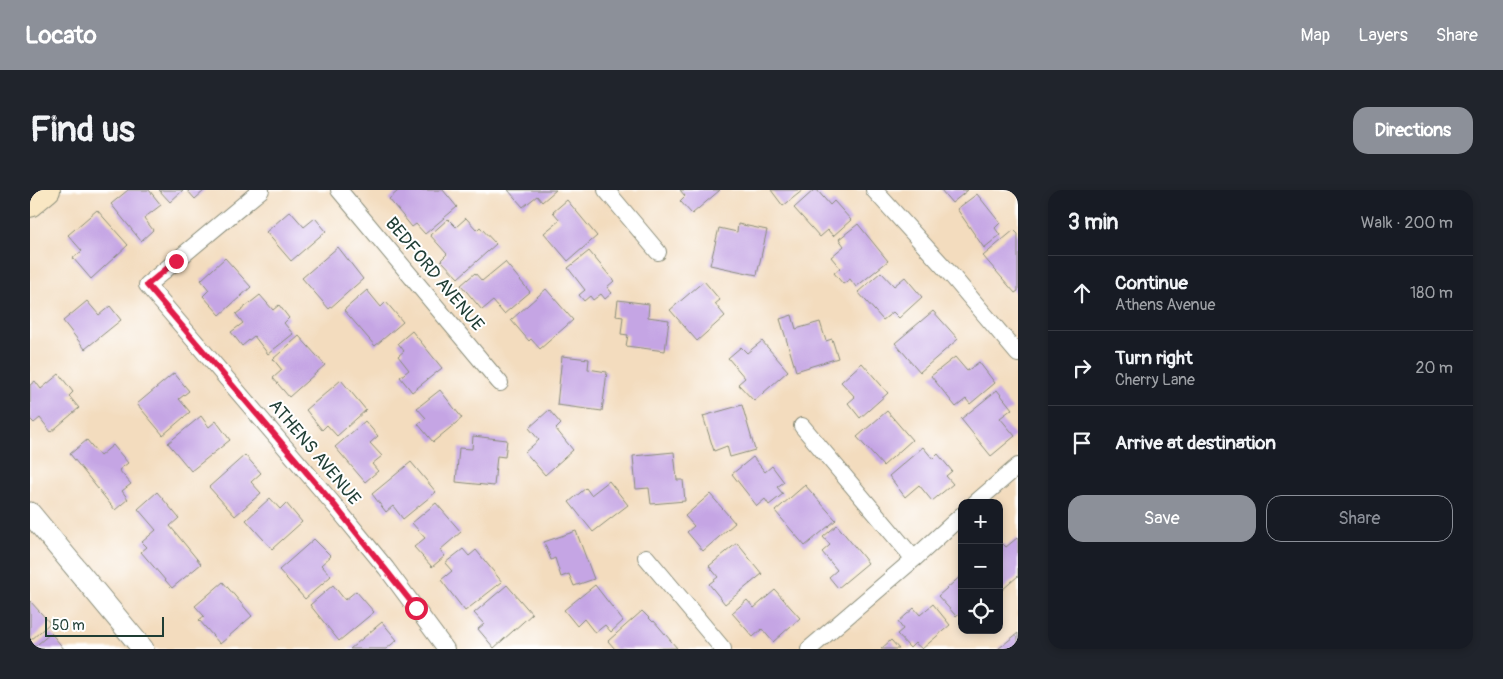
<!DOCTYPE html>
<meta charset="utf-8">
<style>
:root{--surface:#171b24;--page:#20242c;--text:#f1f3f6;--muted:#9ea1a6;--line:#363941;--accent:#8c9099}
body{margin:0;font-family:Pangolin,sans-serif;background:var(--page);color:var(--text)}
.controls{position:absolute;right:15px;bottom:15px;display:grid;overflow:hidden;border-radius:10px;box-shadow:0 2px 8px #0003}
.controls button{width:45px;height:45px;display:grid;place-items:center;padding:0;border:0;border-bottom:1px solid var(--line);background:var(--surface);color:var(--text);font:25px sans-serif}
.scale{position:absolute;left:15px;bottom:12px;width:119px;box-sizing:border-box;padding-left:5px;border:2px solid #1f3d34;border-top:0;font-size:14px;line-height:18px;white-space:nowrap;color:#1f3d34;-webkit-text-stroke:4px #fff;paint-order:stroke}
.stop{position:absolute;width:15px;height:15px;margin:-11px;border:4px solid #e11d48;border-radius:50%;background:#fff}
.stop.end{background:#e11d48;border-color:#fff;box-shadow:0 1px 5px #0008}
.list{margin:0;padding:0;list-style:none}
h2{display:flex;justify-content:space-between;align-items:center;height:65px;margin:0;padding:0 20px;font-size:21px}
h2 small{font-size:16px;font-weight:400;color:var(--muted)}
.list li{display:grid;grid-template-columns:32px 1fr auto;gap:15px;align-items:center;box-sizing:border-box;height:75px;padding:0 20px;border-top:1px solid var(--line)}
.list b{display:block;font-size:19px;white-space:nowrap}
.list p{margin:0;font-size:16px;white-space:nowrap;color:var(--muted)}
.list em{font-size:16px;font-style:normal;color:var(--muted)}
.actions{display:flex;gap:10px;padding:15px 20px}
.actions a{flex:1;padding:11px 0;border:1px solid var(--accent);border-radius:15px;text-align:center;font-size:18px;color:var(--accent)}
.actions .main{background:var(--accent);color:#fff}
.icon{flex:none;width:28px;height:28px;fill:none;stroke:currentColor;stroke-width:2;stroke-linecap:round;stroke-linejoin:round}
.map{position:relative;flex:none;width:988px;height:459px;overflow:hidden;border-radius:15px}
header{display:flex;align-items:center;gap:30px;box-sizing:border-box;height:70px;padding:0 25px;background:var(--accent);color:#fff}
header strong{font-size:24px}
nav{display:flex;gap:28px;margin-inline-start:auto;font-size:18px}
.intro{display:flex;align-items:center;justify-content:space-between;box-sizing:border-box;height:120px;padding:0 30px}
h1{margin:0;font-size:35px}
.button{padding:12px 22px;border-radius:15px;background:var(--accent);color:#fff;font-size:18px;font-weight:700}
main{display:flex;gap:30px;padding:0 30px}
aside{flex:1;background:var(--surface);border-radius:15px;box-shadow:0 2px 8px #0003}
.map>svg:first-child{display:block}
.building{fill:#c5a5e4}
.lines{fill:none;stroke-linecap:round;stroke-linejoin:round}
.minor-casing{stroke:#898c79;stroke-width:18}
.tertiary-casing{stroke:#898c79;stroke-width:23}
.secondary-casing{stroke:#898c79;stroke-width:26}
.minor{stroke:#fff;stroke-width:16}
.tertiary{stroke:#fff;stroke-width:21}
.secondary{stroke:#f9e7c3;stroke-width:24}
.route{stroke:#e11d48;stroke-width:6}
.labels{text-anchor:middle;stroke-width:4;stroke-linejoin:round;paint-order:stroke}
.street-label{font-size:18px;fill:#1f3d34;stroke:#fff}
</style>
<header>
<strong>Locato</strong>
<nav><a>Map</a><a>Layers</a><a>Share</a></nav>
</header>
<div class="intro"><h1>Find us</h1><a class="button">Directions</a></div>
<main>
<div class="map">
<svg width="988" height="459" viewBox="0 0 988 459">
<rect width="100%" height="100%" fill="#fff"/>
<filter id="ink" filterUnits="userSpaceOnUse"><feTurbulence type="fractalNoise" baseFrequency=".02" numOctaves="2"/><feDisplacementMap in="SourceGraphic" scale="10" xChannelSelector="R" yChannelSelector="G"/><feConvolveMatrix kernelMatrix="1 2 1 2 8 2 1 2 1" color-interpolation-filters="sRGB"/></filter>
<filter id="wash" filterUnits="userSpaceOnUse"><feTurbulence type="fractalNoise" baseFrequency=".0096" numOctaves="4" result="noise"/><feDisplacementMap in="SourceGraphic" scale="20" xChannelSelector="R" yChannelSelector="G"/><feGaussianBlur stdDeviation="1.12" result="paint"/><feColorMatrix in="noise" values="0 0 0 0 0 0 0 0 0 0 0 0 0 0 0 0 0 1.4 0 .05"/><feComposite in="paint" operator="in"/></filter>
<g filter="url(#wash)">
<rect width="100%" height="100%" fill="#f3dcbe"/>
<g id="blocks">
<path class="building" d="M98 0H119L131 15 114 28 123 40 111 51 81 14Z
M129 0H153L140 12Z
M157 0H175L165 9Z
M369 0H413L427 17 395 44 386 34 382 37 359 9Z
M478 0H526L512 12 507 6 493 17Z
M650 0H690L662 24 650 11 655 6Z
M741 0H773L753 16Z
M784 0H787L800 15 804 11 821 30 803 46 798 40 790 47 764 18Z
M911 0H938L922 13Z
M947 4 970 33 965 38 970 45 954 58 927 19Z
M537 10 567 46 538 71 514 43 530 30 523 22Z
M67 20 98 55 61 89 43 68 52 61 38 45Z
M260 21 274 37 285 28 296 41 261 71 236 42Z
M436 28 447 40 450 37 466 54 428 88 411 70 417 64 400 45 418 29 426 37Z
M708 34 737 40 727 85 680 75 689 38 707 42Z
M828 34 858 71 826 97 820 89 813 94 804 83 810 78 801 67 814 56 809 49Z
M984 40 988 44V101L985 103 953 66Z
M308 57 333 89 299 119 272 88Z
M559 61 584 91 577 97 582 103 575 109 571 104 563 110 560 106 554 111 549 105 555 100 538 78Z
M195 68 221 97 190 125 173 106 179 100 171 90Z
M475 72 500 102 474 124 463 111 452 120 431 95 445 83 452 91Z
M851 82 864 96 875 87 892 107 869 128 863 122 853 130 828 102Z
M674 91 690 110 685 114 695 126 667 151 640 120Z
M516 99 543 130 510 159 501 149 499 151 481 130Z
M337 100 351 117 356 112 373 132 345 156 314 120Z
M230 105 243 120 249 115 259 128 254 133 263 144 238 164 224 146 212 156 201 142 213 133 206 124Z
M588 110 619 114 618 127 639 130 635 161 596 156 598 145 591 144 593 127 586 126Z
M57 111 69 125 80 116 91 130 55 159 33 131Z
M903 121 928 149 890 182 865 153Z
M762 125 766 139 790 132 796 151 802 149 808 168 766 181 750 129Z
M382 141 412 178 382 202 370 187 379 180 368 166 374 161 368 153Z
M269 146 295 175 259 207 243 188 252 180 243 169Z
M732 151 758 181 724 211 708 194 715 188 698 168 711 157 717 163Z
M532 166 559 169 558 179 577 182 572 221 527 215Z
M925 167 937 181 949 172 965 193 940 214 936 209 926 217 901 186Z
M832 173 858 203 830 228 818 213 825 207 811 192Z
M144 183 159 201 149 209 160 222 133 245 107 214Z
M29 184 43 202 39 206 49 218 21 242 10 228 4 233 0 229V195L5 191 11 199Z
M311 190 336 220 307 246 297 235 292 240 276 220Z
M410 200 432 228 403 252 388 234 396 228 387 218Z
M967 200 982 219 970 228 985 246 961 266 931 229Z
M712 215 725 260 700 267 697 256 684 261 673 226Z
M519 220 531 234 526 239 543 260 515 285 495 262 509 250 499 238Z
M857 221 882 250 853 276 827 247Z
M171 226 179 237 186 231 200 250 161 281 138 253Z
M335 231 348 246 340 253 352 266 342 274 348 281 335 292 305 257Z
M443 246 477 250 475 267 467 266 464 296 426 292 429 258 442 259Z
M57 250 70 266 83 255 98 273 89 280 101 294 92 301 98 309 85 320 40 264Z
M893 257 903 269 908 264 922 281 916 286 923 294 902 311 889 295 875 307 859 286Z
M644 262 647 290H653L655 311 621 314 619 298 606 299 603 266Z
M215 265 231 283 221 292 231 303 205 326 179 297Z
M723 267 735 282 742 276 754 292 747 297 753 304 739 315 735 309 727 316 702 284Z
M381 272 406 302 373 329 363 316 356 322 342 304Z
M579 291 598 315 563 342 539 312 556 298 561 305Z
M775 295 806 330 775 356 745 321Z
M127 302 149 328 140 336 171 374 142 398 111 362 117 357 112 352 126 340 108 319Z
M680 304 705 333 673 361 657 342 664 336 655 326Z
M240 308 250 319 256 313 272 332 242 359 216 330Z
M406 313 431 342 410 360 415 366 402 377 384 357 395 348 382 333Z
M807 335 838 373 808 398 799 387 807 380 792 362 800 355 793 347Z
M546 341 564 389 544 396 539 384 531 387 525 368 521 370 514 352Z
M987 348 988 350V386L972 400 969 398V357L973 354 976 357Z
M284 349 301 366 291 375 301 386 275 409 249 380Z
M707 353 732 384 695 414 679 394 688 387 679 376Z
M433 359 439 366 446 360 472 392 435 421 411 390 422 381 415 373Z
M932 385V421L926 426 908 406Z
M193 392 222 426 190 454 169 430 174 426 165 416Z
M303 395 315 410 326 401 344 422 309 451 280 415Z
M477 395 502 424 464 458 448 439 454 434 444 423Z
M565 395 593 431 581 442 575 435 565 443 554 429 547 436 534 420Z
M745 400 770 428 743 452 732 439 723 447 702 423 717 410 724 418Z
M0 411 20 433 0 451Z
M903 414 920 435 892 459 885 453 880 458 867 444 873 439 868 432 884 418 890 425Z
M612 421 623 432 624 431 647 458 585 459 578 451Z
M352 432 367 450 356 459H320Z
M21 443 34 459H2Z
M988 443V459H968Z
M861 450 869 459H851Z"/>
</g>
</g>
<g filter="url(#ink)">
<use href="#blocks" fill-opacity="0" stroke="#898c79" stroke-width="1"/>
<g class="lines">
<g class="minor-casing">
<path id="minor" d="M231 0 117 95 306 317 356 378 416 459
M309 0 470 193
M576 0 628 62
M844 0 923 87 988 164
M772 236 884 369
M945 313 988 276
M616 367 693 459
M779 459 884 369 932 325"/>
</g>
<g class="tertiary-casing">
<path id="tertiary" d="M0 323 113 459"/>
</g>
<g class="secondary-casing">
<path id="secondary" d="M0 15 18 0"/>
</g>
<use href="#minor" class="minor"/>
<use href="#tertiary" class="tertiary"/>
<use href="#secondary" class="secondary"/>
</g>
</g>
<g class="lines" filter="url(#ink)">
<path class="route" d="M146 71 117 95 306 317 386 418"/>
</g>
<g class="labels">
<g class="street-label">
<text transform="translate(405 84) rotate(50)" y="6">BEDFORD AVENUE</text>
<text transform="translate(285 262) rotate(50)" y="6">ATHENS AVENUE</text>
</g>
</g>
</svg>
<div class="controls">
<button>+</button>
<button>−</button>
<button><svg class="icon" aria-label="locate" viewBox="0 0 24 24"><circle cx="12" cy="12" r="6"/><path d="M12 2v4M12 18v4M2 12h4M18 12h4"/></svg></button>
</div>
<div class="scale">50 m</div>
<div class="stop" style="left:386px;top:418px"></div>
<div class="stop end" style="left:146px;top:71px"></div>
</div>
<aside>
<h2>3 min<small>Walk · 200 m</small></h2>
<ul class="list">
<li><svg class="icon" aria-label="ahead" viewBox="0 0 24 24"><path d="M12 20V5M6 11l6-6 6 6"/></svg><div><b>Continue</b><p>Athens Avenue</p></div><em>180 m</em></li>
<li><svg class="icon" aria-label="right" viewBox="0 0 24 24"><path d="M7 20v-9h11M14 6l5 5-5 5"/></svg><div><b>Turn right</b><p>Cherry Lane</p></div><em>20 m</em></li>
<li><svg class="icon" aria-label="arrive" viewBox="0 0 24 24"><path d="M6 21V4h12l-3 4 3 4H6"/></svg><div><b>Arrive at destination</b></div></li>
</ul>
<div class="actions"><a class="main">Save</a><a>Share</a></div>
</aside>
</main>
